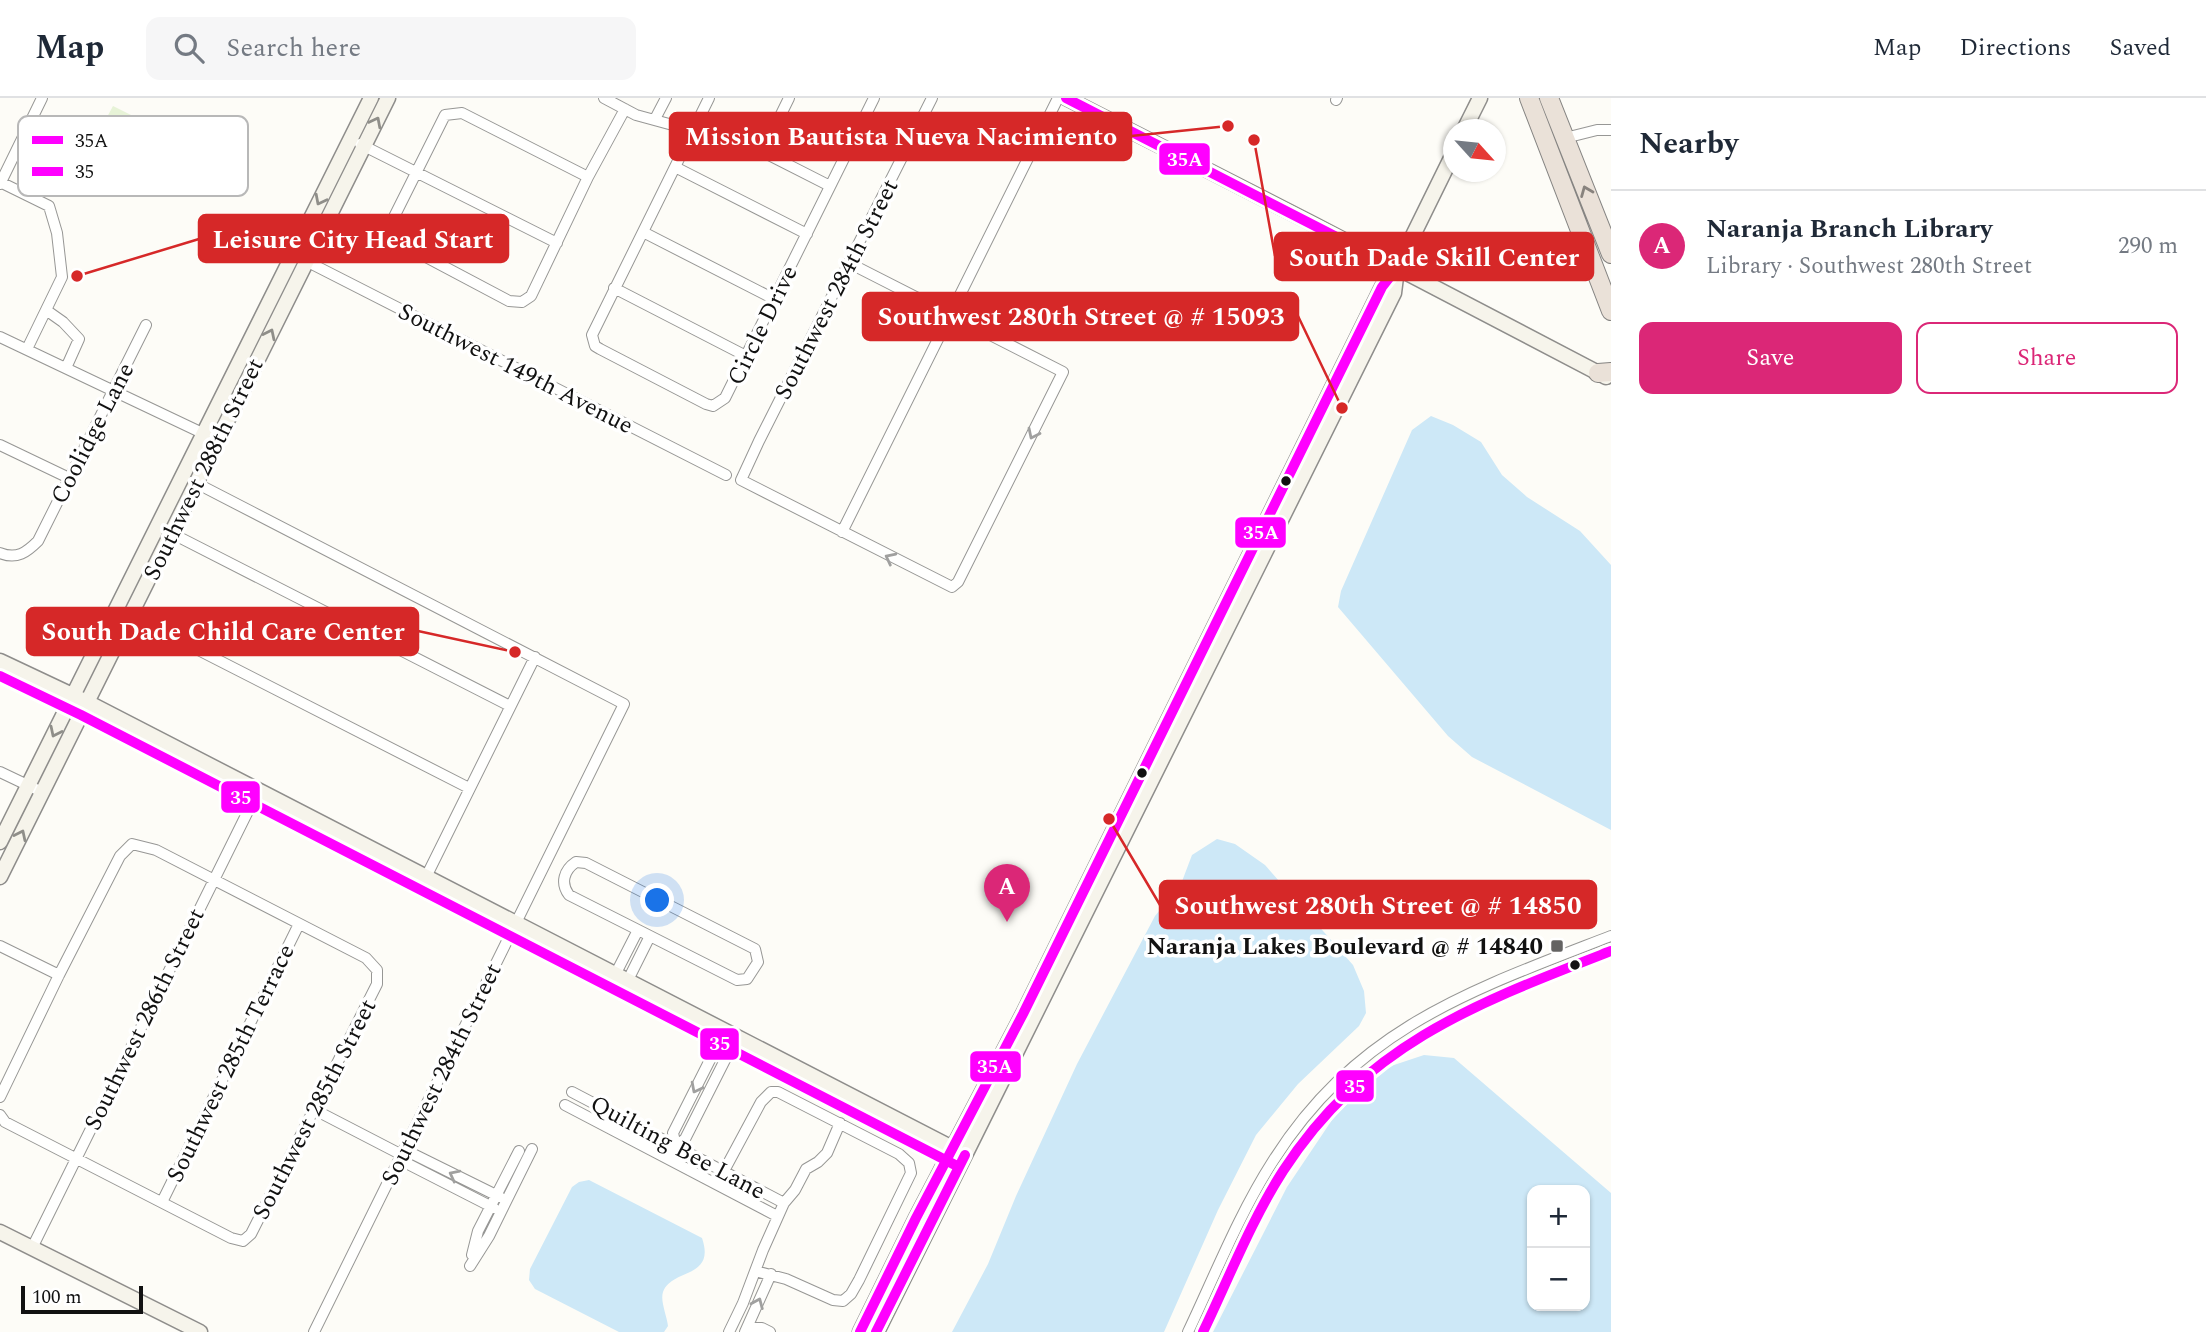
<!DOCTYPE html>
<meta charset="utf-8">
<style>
:root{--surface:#fff;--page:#f6f6f7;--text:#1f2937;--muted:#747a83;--line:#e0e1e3;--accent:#db2777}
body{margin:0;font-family:Spectral,serif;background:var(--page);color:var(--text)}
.controls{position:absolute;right:21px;bottom:21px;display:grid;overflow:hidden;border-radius:14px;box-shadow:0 2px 5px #0004}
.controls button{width:63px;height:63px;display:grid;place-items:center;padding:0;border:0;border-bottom:2px solid var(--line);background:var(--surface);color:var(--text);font:35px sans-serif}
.compass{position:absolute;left:1443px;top:21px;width:63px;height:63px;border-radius:50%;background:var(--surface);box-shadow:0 2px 5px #0004;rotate:117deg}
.scale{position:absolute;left:21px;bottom:18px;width:122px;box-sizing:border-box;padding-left:7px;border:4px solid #111;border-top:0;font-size:19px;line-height:24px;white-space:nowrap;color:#111;-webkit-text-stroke:5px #fff;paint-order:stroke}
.you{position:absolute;left:658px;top:803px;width:24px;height:24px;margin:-18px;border:5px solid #fff;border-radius:50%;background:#1a73e8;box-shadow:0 0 0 10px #1a73e833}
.badge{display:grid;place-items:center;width:46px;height:46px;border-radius:50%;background:var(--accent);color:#fff;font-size:23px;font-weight:700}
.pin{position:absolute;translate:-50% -58px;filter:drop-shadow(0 2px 4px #0008)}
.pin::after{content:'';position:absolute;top:37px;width:24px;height:21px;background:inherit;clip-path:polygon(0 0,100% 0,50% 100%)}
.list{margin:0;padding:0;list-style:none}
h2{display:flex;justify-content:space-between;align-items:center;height:91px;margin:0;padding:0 28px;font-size:30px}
h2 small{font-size:23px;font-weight:400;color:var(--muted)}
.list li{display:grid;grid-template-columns:46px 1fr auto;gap:21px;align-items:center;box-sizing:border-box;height:112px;padding:0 28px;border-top:2px solid var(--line)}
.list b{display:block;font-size:26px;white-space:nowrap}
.list p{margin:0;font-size:23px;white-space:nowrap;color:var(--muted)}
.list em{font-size:23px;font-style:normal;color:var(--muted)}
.actions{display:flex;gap:14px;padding:21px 28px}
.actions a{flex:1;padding:16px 0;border:2px solid var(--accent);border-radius:14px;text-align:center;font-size:24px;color:var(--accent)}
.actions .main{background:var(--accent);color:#fff}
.icon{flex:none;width:38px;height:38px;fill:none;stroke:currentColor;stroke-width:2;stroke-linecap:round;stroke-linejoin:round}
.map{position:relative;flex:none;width:1611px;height:1234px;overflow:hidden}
header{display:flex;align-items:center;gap:42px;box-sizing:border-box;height:98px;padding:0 35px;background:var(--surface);border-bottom:2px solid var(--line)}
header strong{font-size:33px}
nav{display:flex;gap:38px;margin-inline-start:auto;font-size:24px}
.search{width:490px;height:63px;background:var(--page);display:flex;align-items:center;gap:18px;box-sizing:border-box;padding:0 24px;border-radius:14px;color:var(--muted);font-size:26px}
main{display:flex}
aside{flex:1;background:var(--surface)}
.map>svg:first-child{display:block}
.green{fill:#e7f3d7}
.water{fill:#cde8f7;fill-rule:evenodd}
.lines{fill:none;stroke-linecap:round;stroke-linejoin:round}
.street-casing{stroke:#979795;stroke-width:12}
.secondary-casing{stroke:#8e8d8b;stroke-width:17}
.highway-casing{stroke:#858482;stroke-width:20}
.street{stroke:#fffffe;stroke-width:10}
.secondary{stroke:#f6f4eb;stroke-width:14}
.highway{stroke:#eae1d8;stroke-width:18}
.bus-1-casing{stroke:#fff;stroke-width:16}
.bus-2-casing{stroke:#fff;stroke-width:16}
.bus-1{stroke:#f0f;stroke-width:10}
.bus-2{stroke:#f0f;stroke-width:10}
.oneway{stroke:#8f8e89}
.oneway2{stroke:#88837e}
.oneway3{stroke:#a0a09f}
.bus-dot{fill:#111;stroke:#fff;stroke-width:2.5}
.poi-dot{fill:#646362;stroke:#fff;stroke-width:2.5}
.labels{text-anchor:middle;stroke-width:7;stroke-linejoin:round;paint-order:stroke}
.street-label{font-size:24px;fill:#111;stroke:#fff}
.poi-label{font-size:24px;font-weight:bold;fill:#111;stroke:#fff;text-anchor:end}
.key{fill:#fff;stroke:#b8b8b8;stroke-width:2}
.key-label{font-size:19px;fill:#111}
.leader{fill:none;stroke:#d62828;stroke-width:2.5}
.callout-dot{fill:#d62828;stroke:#fff;stroke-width:2.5}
.callout{fill:#d62828;stroke:#d62828;stroke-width:2.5}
.callout-label{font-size:26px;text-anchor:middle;font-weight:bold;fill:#fff}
.line-badge{stroke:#fff;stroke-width:2.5}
.badge-label{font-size:19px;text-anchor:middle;font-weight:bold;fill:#fff}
</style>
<header>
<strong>Map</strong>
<div class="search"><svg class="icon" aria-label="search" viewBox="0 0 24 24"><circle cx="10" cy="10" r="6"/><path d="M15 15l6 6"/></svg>Search here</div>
<nav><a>Map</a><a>Directions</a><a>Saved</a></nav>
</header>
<main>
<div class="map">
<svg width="1611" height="1234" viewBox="0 0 1611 1234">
<rect width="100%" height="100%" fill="#fdfcf7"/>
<path class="green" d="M113 8 143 23 122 63 92 47Z"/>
<path class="water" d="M1431 318 1453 327 1481 344 1502 377 1527 399 1580 433 1611 467V732L1472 659 1448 638 1338 509 1341 493 1412 332Z
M1217 741 1235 746 1265 767 1353 867 1364 893 1366 915 1359 928 1298 986 1256 1037 1218 1112 1164 1234H952L988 1166 1016 1098 1077 966 1155 818 1181 786 1192 757Z
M1424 957 1454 960 1611 1095V1234H1213L1287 1089 1332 1022 1379 972ZM1532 1092H1585V1208H1532Z
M589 1082 702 1140C716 1181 672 1170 663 1194 660 1203 667 1218 668 1228L664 1234H619L535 1191 529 1182 530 1171 572 1089 579 1084Z"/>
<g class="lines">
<g class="street-casing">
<path id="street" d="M604 0 636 17 680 29 712 28 830 88
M709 0 592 237 595 248 600 251 706 306 713 308 725 300 874 0
M1336 2 1337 0
M655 21 666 0
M1565 40 1597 32H1611
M360 46 557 145
M763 53 789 0
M675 69 807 136
M588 79 462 15 445 17 390 127 392 141 509 203 522 204 531 198 588 79 625 11
M0 84 49 108 57 135 62 179 27 251
M0 86 42 0
M643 134 774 201
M306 163 726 377
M849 165 1063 274 958 484 952 489 741 382 759 343 932 0
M614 190 746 258
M46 212 63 224 79 241 66 270
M0 239 217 342
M0 347 69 380
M196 385 624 606 314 1234
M167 433 510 608
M842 434 1058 0
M0 455C17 462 27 454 38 443L146 227
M116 510 469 690
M0 674 42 694
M576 764 586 765 755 851 758 864 747 881 737 882 569 797C560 785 564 772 576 764Z
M426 779 535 559
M0 848 59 877
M615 877 638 832
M627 884 650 838
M572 994 784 1105
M0 999 59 877 120 758 132 746 156 752 366 860 377 872V886L251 1136 243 1143 231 1140 5 1024 0 1017
M565 1007 777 1118
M315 1012 402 1057
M676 1048 673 1035 717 948 730 937
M402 1057 413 1056 500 1099
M402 1057 406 1065 494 1110
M668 1061 676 1048 685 1041 729 954 730 937
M717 1086 761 1004 771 994H778L899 1056 909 1065 911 1075 859 1182 851 1196 843 1203 833 1202 786 1181 755 1173
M162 1104 299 826
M32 1150 258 693
M472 1157 478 1133 519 1053
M470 1168 489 1138 532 1051
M747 1230H762L770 1234
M729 1234 743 1205 763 1152 784 1105 795 1092 806 1071 818 1064 827 1055 840 1025
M745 1234 771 1176
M1188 1234C1215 1177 1239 1116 1273 1063 1358 929 1472 892 1611 838"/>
</g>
<g class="secondary-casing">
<path id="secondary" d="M1066 0 1315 127 1606 279
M1464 32 1480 0
M0 563 87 604 962 1055
M0 744 371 0
M0 779 388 0
M0 1134 200 1234
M860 1234 916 1120 1023 916 1382 189 1397 170 1454 54
M877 1234 1394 195 1397 171"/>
</g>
<g class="highway-casing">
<path id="highway" d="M1529 0 1611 213
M1549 0 1611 156
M1598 275 1611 274"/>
</g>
<use href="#street" class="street"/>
<use href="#secondary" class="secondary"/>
<use href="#highway" class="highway"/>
<g class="bus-1-casing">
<path id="bus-1" d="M1066 0 1397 170
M860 1234 916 1120 1023 916 1382 189 1397 170"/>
</g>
<g class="bus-2-casing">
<path id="bus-2" d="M0 578 81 617 959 1069
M876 1234 965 1057
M1203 1234C1229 1180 1251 1123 1283 1073 1365 946 1477 905 1611 853"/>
</g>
<use href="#bus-1" class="bus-1"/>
<use href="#bus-2" class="bus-2"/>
</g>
<defs><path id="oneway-chevron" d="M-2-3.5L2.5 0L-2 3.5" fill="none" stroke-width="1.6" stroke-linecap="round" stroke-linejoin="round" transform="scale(1.75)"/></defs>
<g class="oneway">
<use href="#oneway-chevron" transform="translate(376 24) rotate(-63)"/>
<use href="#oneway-chevron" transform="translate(320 102) rotate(117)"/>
<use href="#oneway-chevron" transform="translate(270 236) rotate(-64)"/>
<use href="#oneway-chevron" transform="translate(55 634) rotate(116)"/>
<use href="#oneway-chevron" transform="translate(21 737) rotate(-64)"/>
</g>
<use class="oneway2" href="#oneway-chevron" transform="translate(1586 93) rotate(-112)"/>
<g class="oneway3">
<use href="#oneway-chevron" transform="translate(1033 336) rotate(116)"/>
<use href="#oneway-chevron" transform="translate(890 460) rotate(-153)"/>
<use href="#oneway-chevron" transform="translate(696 990) rotate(117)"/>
<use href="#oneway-chevron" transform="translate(454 1077) rotate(-153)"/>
<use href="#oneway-chevron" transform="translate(758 1205) rotate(-67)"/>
</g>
<g class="bus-dot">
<circle cx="1286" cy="383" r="6"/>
<circle cx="1142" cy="675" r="6"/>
<circle cx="1575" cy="867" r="6"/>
</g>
<rect class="poi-dot" x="1550" y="841" width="14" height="14" rx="3.5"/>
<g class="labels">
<g class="street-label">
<text transform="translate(836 191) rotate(-63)" y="8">Southwest 284th Street</text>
<text transform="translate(762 227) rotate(-64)" y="8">Circle Drive</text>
<text transform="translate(516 270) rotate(27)" y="8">Southwest 149th Avenue</text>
<text transform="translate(92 335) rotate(-63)" y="8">Coolidge Lane</text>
<text transform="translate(203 371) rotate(-64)" y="8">Southwest 288th Street</text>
<text transform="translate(144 921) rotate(-64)" y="8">Southwest 286th Street</text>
<text transform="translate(230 965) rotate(-64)" y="8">Southwest 285th Terrace</text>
<text transform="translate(441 976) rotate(-64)" y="8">Southwest 284th Street</text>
<text transform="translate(314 1011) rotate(-63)" y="8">Southwest 285th Street</text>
<text transform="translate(678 1049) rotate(28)" y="8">Quilting Bee Lane</text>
</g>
<g class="poi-label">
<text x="1543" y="856">Naranja Lakes Boulevard @ # 14840</text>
</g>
</g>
<rect x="18" y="18" width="230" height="80" rx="10" class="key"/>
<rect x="32" y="38" width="31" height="8" fill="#f0f"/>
<rect x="32" y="69" width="31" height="9" fill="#f0f"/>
<g class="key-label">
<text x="75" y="49">35A</text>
<text x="75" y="80">35</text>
</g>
<path class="leader" d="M1228 28L1131 38M77 178L199 141M1254 42L1275 158M1342 310L1298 218M515 554L418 533M1109 721L1160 807"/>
<g class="callout-dot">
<circle cx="1228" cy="28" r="7"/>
<circle cx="77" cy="178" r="7"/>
<circle cx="1254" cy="42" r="7"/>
<circle cx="1342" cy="310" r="7"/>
<circle cx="515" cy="554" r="7"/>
<circle cx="1109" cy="721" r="7"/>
</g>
<g class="callout">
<rect x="670" y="15" width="461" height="47" rx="7"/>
<rect x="199" y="117" width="309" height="47" rx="7"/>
<rect x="1275" y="135" width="318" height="47" rx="7"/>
<rect x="863" y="195" width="435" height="47" rx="7"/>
<rect x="27" y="510" width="391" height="47" rx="7"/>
<rect x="1160" y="783" width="436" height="47" rx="7"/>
</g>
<g class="callout-label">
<text x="901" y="47">Mission Bautista Nueva Nacimiento</text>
<text x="353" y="150">Leisure City Head Start</text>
<text x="1434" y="168">South Dade Skill Center</text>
<text x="1081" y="227">Southwest 280th Street @ # 15093</text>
<text x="223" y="542">South Dade Child Care Center</text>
<text x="1378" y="816">Southwest 280th Street @ # 14850</text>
</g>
<g class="line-badge">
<rect x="1158" y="44" width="53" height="34" rx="7" fill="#f0f"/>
<rect x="1234" y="418" width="53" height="33" rx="7" fill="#f0f"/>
<rect x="220" y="682" width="41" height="34" rx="7" fill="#f0f"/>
<rect x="699" y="929" width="41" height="34" rx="7" fill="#f0f"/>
<rect x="969" y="952" width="53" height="33" rx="7" fill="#f0f"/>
<rect x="1335" y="971" width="40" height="34" rx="7" fill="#f0f"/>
</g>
<g class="badge-label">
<text x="1185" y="68">35A</text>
<text x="1261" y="441">35A</text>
<text x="241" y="706">35</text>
<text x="720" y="952">35</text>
<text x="995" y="975">35A</text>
<text x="1355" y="995">35</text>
</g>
</svg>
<div class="controls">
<button>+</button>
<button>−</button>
</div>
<svg class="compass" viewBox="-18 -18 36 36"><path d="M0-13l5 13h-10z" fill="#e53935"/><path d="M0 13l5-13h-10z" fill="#747a83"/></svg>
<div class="scale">100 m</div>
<div class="you"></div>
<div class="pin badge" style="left:1007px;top:824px">A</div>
</div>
<aside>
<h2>Nearby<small></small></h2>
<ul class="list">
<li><span class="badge">A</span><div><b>Naranja Branch Library</b><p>Library · Southwest 280th Street</p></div><em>290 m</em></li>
</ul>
<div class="actions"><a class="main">Save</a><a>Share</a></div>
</aside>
</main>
